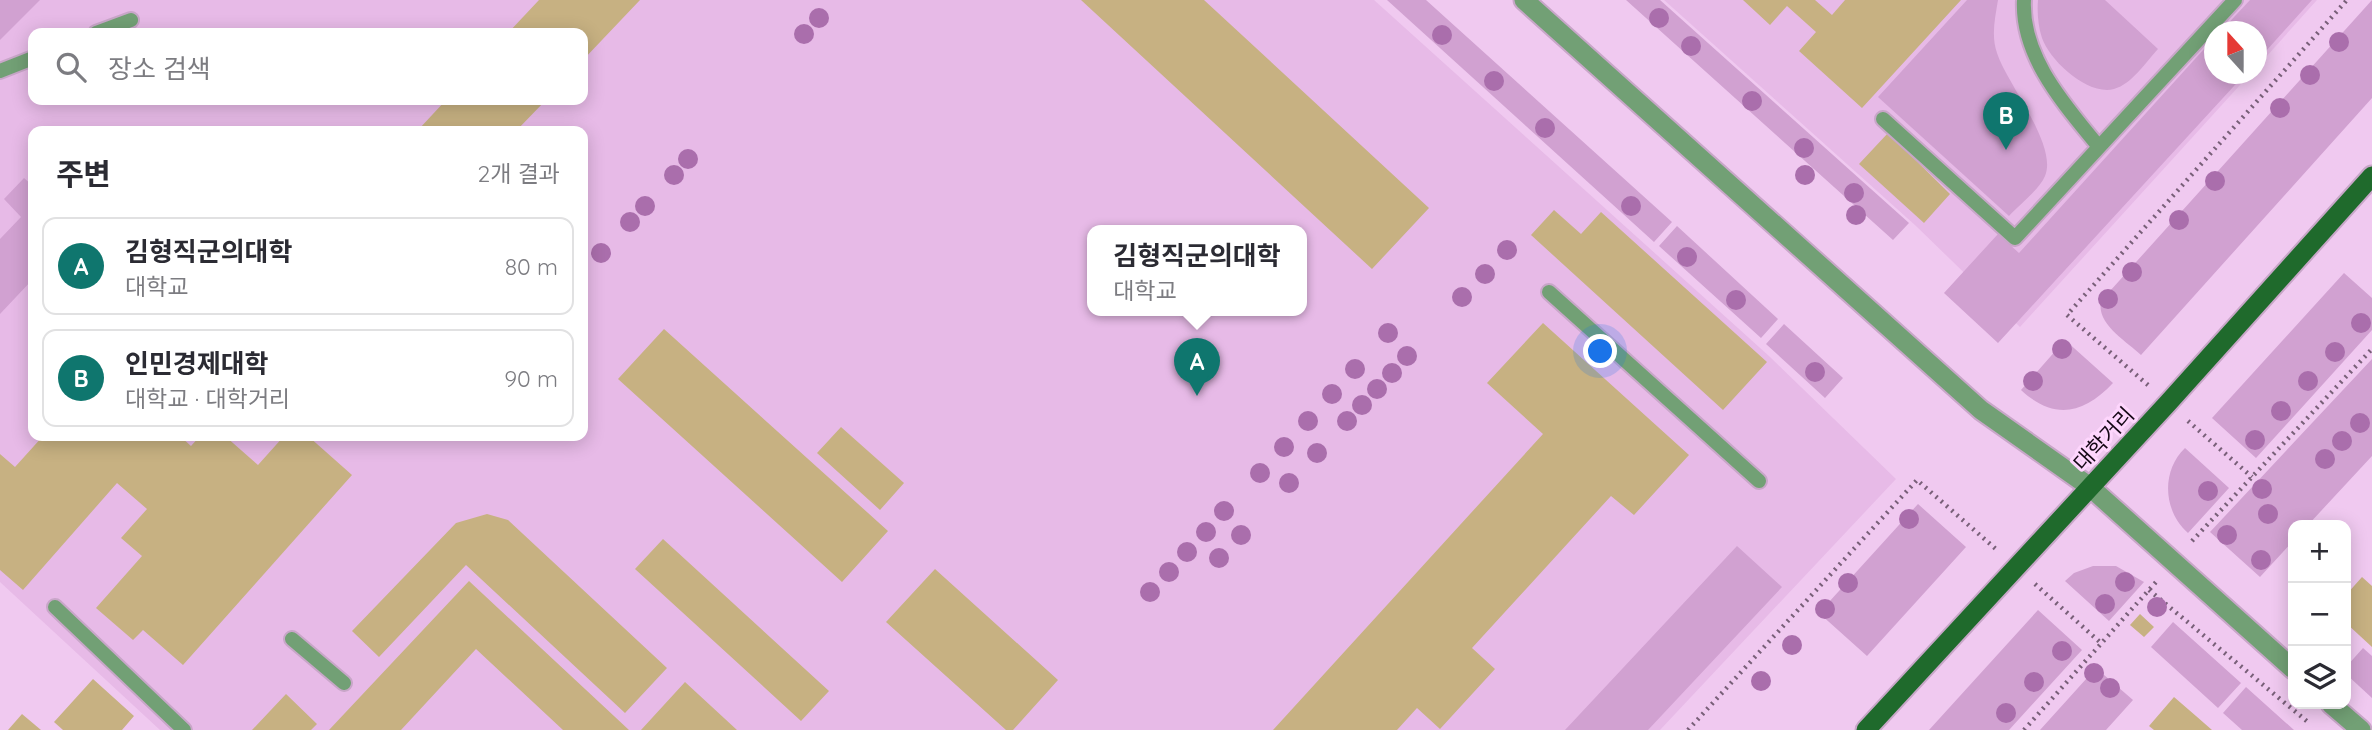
<!DOCTYPE html>
<html lang="ko">
<meta charset="utf-8">
<style>
:root{--surface:#fff;--page:#f2f2f3;--text:#2b2b33;--muted:#7c7c81;--line:#e1e1e2;--accent:#0f766e}
body{margin:0;font-family:Quicksand,"Noto Sans KR",sans-serif;background:var(--page);color:var(--text)}
.controls{position:absolute;right:21px;bottom:21px;display:grid;overflow:hidden;border-radius:14px;box-shadow:0 4px 18px #0003}
.controls button{width:63px;height:63px;display:grid;place-items:center;padding:0;border:0;border-bottom:2px solid var(--line);background:var(--surface);color:var(--text);font:35px sans-serif}
.compass{position:absolute;left:2204px;top:21px;width:63px;height:63px;border-radius:50%;background:var(--surface);box-shadow:0 4px 18px #0003;rotate:339deg}
.you{position:absolute;left:1601px;top:352px;width:24px;height:24px;margin:-18px;border:5px solid #fff;border-radius:50%;background:#1a73e8;box-shadow:0 0 0 10px #1a73e833}
.badge{display:grid;place-items:center;width:46px;height:46px;border-radius:50%;background:var(--accent);color:#fff;font-size:23px;font-weight:700}
.pin{position:absolute;translate:-50% -58px;filter:drop-shadow(0 2px 4px #0008)}
.pin::after{content:'';position:absolute;top:37px;width:24px;height:21px;background:inherit;clip-path:polygon(0 0,100% 0,50% 100%)}
.popup{position:absolute;left:1087px;top:225px;width:220px;height:91px;box-sizing:border-box;display:grid;place-content:center;border-radius:14px;background:var(--surface);filter:drop-shadow(0 2px 5px #0005);font-size:23px;white-space:nowrap;color:var(--muted)}
.popup b{font-size:26px;color:var(--text)}
.popup::after{content:'';position:absolute;left:50%;top:100%;margin-left:-14px;border:14px solid transparent;border-top-color:var(--surface)}
.list{margin:0;padding:0;list-style:none}
h2{display:flex;justify-content:space-between;align-items:center;height:91px;margin:0;padding:0 28px;font-size:30px}
h2 small{font-size:23px;font-weight:400;color:var(--muted)}
.list li{display:grid;grid-template-columns:46px 1fr auto;gap:21px;align-items:center;box-sizing:border-box;height:98px;margin:0 14px 14px;padding:0 14px;border:2px solid var(--line);border-radius:14px}
.list b{display:block;font-size:26px;white-space:nowrap}
.list p{margin:0;font-size:23px;white-space:nowrap;color:var(--muted)}
.list em{font-size:23px;font-style:normal;color:var(--muted)}
.icon{flex:none;width:38px;height:38px;fill:none;stroke:currentColor;stroke-width:2;stroke-linecap:round;stroke-linejoin:round}
.map{position:relative;flex:none;width:2372px;height:730px;overflow:hidden}
.search{position:absolute;background:var(--surface);box-shadow:0 4px 18px #0003;left:28px;top:28px;width:560px;height:77px;display:flex;align-items:center;gap:18px;box-sizing:border-box;padding:0 24px;border-radius:14px;color:var(--muted);font-size:26px}
.panel{position:absolute;background:var(--surface);box-shadow:0 4px 18px #0003;left:28px;top:126px;width:560px;height:315px;border-radius:14px}
.map>svg:first-child{display:block}
.built{fill:#e7bae7;fill-rule:evenodd}
.green{fill:#d1a1d1}
.building{fill:#c7b182}
.lines{fill:none;stroke-linecap:round;stroke-linejoin:round}
.service-casing{stroke:#c8a6c8;stroke-width:18}
.tertiary-casing{stroke:#c8a6c8;stroke-width:23}
.primary-casing{stroke:#c8a6c8;stroke-width:23}
.path{stroke:#785f78;stroke-width:4.5;stroke-dasharray:2 5;stroke-linecap:butt}
.service{stroke:#72a075;stroke-width:14}
.tertiary{stroke:#72a075;stroke-width:19}
.primary{stroke:#1f6a2c;stroke-width:19}
.tree{fill:#aa6eac}
.labels{text-anchor:middle;stroke-width:6;stroke-linejoin:round;paint-order:stroke}
.street-label{font-size:21px;fill:#140714;stroke:#fed6fd}
</style>
<div class="map">
<svg width="2372" height="730" viewBox="0 0 2372 730">
<rect width="100%" height="100%" fill="#f0c9f0"/>
<path class="built" d="M0 0H1374L1769 356 1896 479 1660 730H160L0 582ZM33 33H583V100H33ZM33 131H583V436H33ZM1092 230H1302V310H1092Z
M1664 0H2317L2257 67 2256 32H2214V74H2250L2020 327 1916 226Z"/>
<path class="green" d="M0 0H40L0 40Z
M1387 0H1426L1672 222 1654 242Z
M1626 0H1660L1909 223 1893 240Z
M1967 0H1998C1995 18 1991 36 1997 53 2007 84 2058 145 2045 176 2039 190 2019 205 2009 216L1878 97Z
M2038 0H2105L2158 49C2146 62 2132 84 2114 89 2088 96 2050 61 2042 38 2038 26 2037 12 2038 0Z
M2250 0H2312L2257 61 2256 32 2221 31Z
M2372 0V98L2141 355C2126 341 2096 324 2101 301Z
M2214 38V74H2245L1998 343 1944 293 1998 234 2019 253Z
M24 178 33 186V218L28 223 33 227V279L0 314V239L21 217 4 199Z
M1677 226 1778 319 1761 338 1659 246Z
M2344 273 2372 298V330L2256 458 2212 418Z
M1784 324 1843 378 1825 398 1766 344Z
M2065 340 2113 383C2083 415 2053 420 2021 390Z
M2372 359V456L2308 525H2293V541L2260 577 2210 532Z
M2185 448 2229 488 2188 533C2163 511 2161 471 2185 448Z
M1918 504 1966 547 1867 656 1819 613Z
M1737 546 1782 587 1648 730H1565Z
M2093 566H2116L2144 582 2109 621 2065 581 2074 573Z
M2038 610 2082 650 2009 730H1929Z
M2173 622 2241 683 2218 708 2151 647Z
M2363 648 2372 656V698L2346 674V667Z
M2096 668 2133 700 2106 730H2040Z
M2246 687 2294 730H2242L2223 713Z"/>
<path class="building" d="M539 0H640L583 60V33H508Z
M1081 0H1204L1429 208 1372 269Z
M1743 0H1815L1832 15 1845 0H1961L1862 108 1799 51 1816 32 1787 6 1770 25Z
M446 100H546L516 131H421L419 129Z
M1888 133 1950 194 1924 223 1859 164Z
M1554 210 1581 234 1601 212 1767 362 1723 410 1531 235Z
M1543 323 1689 455 1634 515 1611 496 1472 648 1495 669 1440 729 1417 708 1397 730H1273L1543 434 1487 383Z
M664 329 888 531 842 582 618 379Z
M841 427 904 483 880 510 817 453Z
M43 436H180L191 446 200 436H225L258 465 284 436H308L352 475 183 665 143 630 133 640 96 608 142 556 121 538 147 509 117 483 23 590 0 570V454L15 467Z
M487 514 508 520 667 668 625 713 466 565 379 657 352 631 456 523Z
M663 539 829 691 801 721 635 569Z
M935 569 1058 680 1013 730H1006L886 622Z
M2362 577 2372 586V647L2346 623V595Z
M469 581 629 730H563L476 649 401 730H329Z
M2140 614 2154 627 2144 637 2130 625Z
M93 679 134 716 122 730H63L54 722Z
M685 682 737 730H641Z
M286 694 317 724 311 730H252Z
M2174 697 2196 716 2212 730H2154L2149 726Z
M22 714 41 730H8Z"/>
<g class="lines">
<g class="service-casing">
<path id="service" d="M2024 0C2021 57 2065 105 2099 147
M96 33 131 20
M0 71 33 58
M1883 119 2015 238 2235 0
M1549 292 1759 481
M55 607 184 730
M292 639 344 683"/>
</g>
<g class="tertiary-casing">
<path id="tertiary" d="M1524 0 1981 410 2090 487 2293 669
M2331 704 2361 730"/>
</g>
<g class="primary-casing">
<path id="primary" d="M1866 730 2168 403 2372 176"/>
</g>
<path class="path" d="M2148 385 2067 315 2347 0
M2188 421 2252 477
M2192 541 2372 349
M2035 584 2102 644
M2149 590 2309 723
M1688 730 1917 480 1997 550
M2024 730 2156 582"/>
<use href="#service" class="service"/>
<use href="#tertiary" class="tertiary"/>
<use href="#primary" class="primary"/>
</g>
<g class="tree">
<circle cx="819" cy="18" r="10"/>
<circle cx="1659" cy="18" r="10"/>
<circle cx="804" cy="34" r="10"/>
<circle cx="1442" cy="35" r="10"/>
<circle cx="2339" cy="42" r="10"/>
<circle cx="1691" cy="46" r="10"/>
<circle cx="2310" cy="75" r="10"/>
<circle cx="1494" cy="81" r="10"/>
<circle cx="1752" cy="101" r="10"/>
<circle cx="2280" cy="108" r="10"/>
<circle cx="1545" cy="128" r="10"/>
<circle cx="1804" cy="148" r="10"/>
<circle cx="688" cy="159" r="10"/>
<circle cx="674" cy="175" r="10"/>
<circle cx="1805" cy="175" r="10"/>
<circle cx="2215" cy="181" r="10"/>
<circle cx="1854" cy="193" r="10"/>
<circle cx="645" cy="206" r="10"/>
<circle cx="1631" cy="206" r="10"/>
<circle cx="1856" cy="215" r="10"/>
<circle cx="2179" cy="220" r="10"/>
<circle cx="630" cy="222" r="10"/>
<circle cx="1507" cy="250" r="10"/>
<circle cx="601" cy="253" r="10"/>
<circle cx="1687" cy="257" r="10"/>
<circle cx="2132" cy="272" r="10"/>
<circle cx="1485" cy="274" r="10"/>
<circle cx="1462" cy="297" r="10"/>
<circle cx="2108" cy="299" r="10"/>
<circle cx="1736" cy="300" r="10"/>
<circle cx="2361" cy="323" r="10"/>
<circle cx="1388" cy="333" r="10"/>
<circle cx="2062" cy="349" r="10"/>
<circle cx="2335" cy="352" r="10"/>
<circle cx="1407" cy="356" r="10"/>
<circle cx="1355" cy="369" r="10"/>
<circle cx="1815" cy="372" r="10"/>
<circle cx="1392" cy="373" r="10"/>
<circle cx="2033" cy="381" r="10"/>
<circle cx="2308" cy="381" r="10"/>
<circle cx="1377" cy="389" r="10"/>
<circle cx="1332" cy="394" r="10"/>
<circle cx="1362" cy="405" r="10"/>
<circle cx="2281" cy="411" r="10"/>
<circle cx="1308" cy="421" r="10"/>
<circle cx="1347" cy="421" r="10"/>
<circle cx="2360" cy="423" r="10"/>
<circle cx="2255" cy="440" r="10"/>
<circle cx="2342" cy="441" r="10"/>
<circle cx="1284" cy="447" r="10"/>
<circle cx="1317" cy="453" r="10"/>
<circle cx="2325" cy="459" r="10"/>
<circle cx="1260" cy="473" r="10"/>
<circle cx="1289" cy="483" r="10"/>
<circle cx="2262" cy="489" r="10"/>
<circle cx="2208" cy="491" r="10"/>
<circle cx="1224" cy="511" r="10"/>
<circle cx="2268" cy="514" r="10"/>
<circle cx="1909" cy="519" r="10"/>
<circle cx="1206" cy="532" r="10"/>
<circle cx="1241" cy="535" r="10"/>
<circle cx="2227" cy="535" r="10"/>
<circle cx="1187" cy="552" r="10"/>
<circle cx="1219" cy="558" r="10"/>
<circle cx="2261" cy="560" r="10"/>
<circle cx="1169" cy="572" r="10"/>
<circle cx="2125" cy="582" r="10"/>
<circle cx="1848" cy="583" r="10"/>
<circle cx="1150" cy="592" r="10"/>
<circle cx="2105" cy="604" r="10"/>
<circle cx="2157" cy="607" r="10"/>
<circle cx="1825" cy="609" r="10"/>
<circle cx="1792" cy="645" r="10"/>
<circle cx="2062" cy="651" r="10"/>
<circle cx="2094" cy="673" r="10"/>
<circle cx="1761" cy="681" r="10"/>
<circle cx="2034" cy="682" r="10"/>
<circle cx="2110" cy="688" r="10"/>
<circle cx="2006" cy="713" r="10"/>
</g>
<g class="labels">
<g class="street-label">
<text transform="translate(2104 439) rotate(-47)" y="7">대학거리</text>
</g>
</g>
</svg>
<div class="controls">
<button>+</button>
<button>−</button>
<button><svg class="icon" aria-label="layers" viewBox="0 0 24 24"><path d="M12 4l9 5-9 5-9-5zM3 14l9 5 9-5"/></svg></button>
</div>
<svg class="compass" viewBox="-18 -18 36 36"><path d="M0-13l5 13h-10z" fill="#e53935"/><path d="M0 13l5-13h-10z" fill="#7c7c81"/></svg>
<div class="you"></div>
<div class="pin badge" style="left:1197px;top:396px">A</div>
<div class="popup"><b>김형직군의대학</b>대학교</div>
<div class="pin badge" style="left:2006px;top:150px">B</div>
<div class="search"><svg class="icon" aria-label="search" viewBox="0 0 24 24"><circle cx="10" cy="10" r="6"/><path d="M15 15l6 6"/></svg>장소 검색</div>
<section class="panel">
<h2>주변<small>2개 결과</small></h2>
<ul class="list">
<li><span class="badge">A</span><div><b>김형직군의대학</b><p>대학교</p></div><em>80 m</em></li>
<li><span class="badge">B</span><div><b>인민경제대학</b><p>대학교 · 대학거리</p></div><em>90 m</em></li>
</ul>
</section>
</div>
